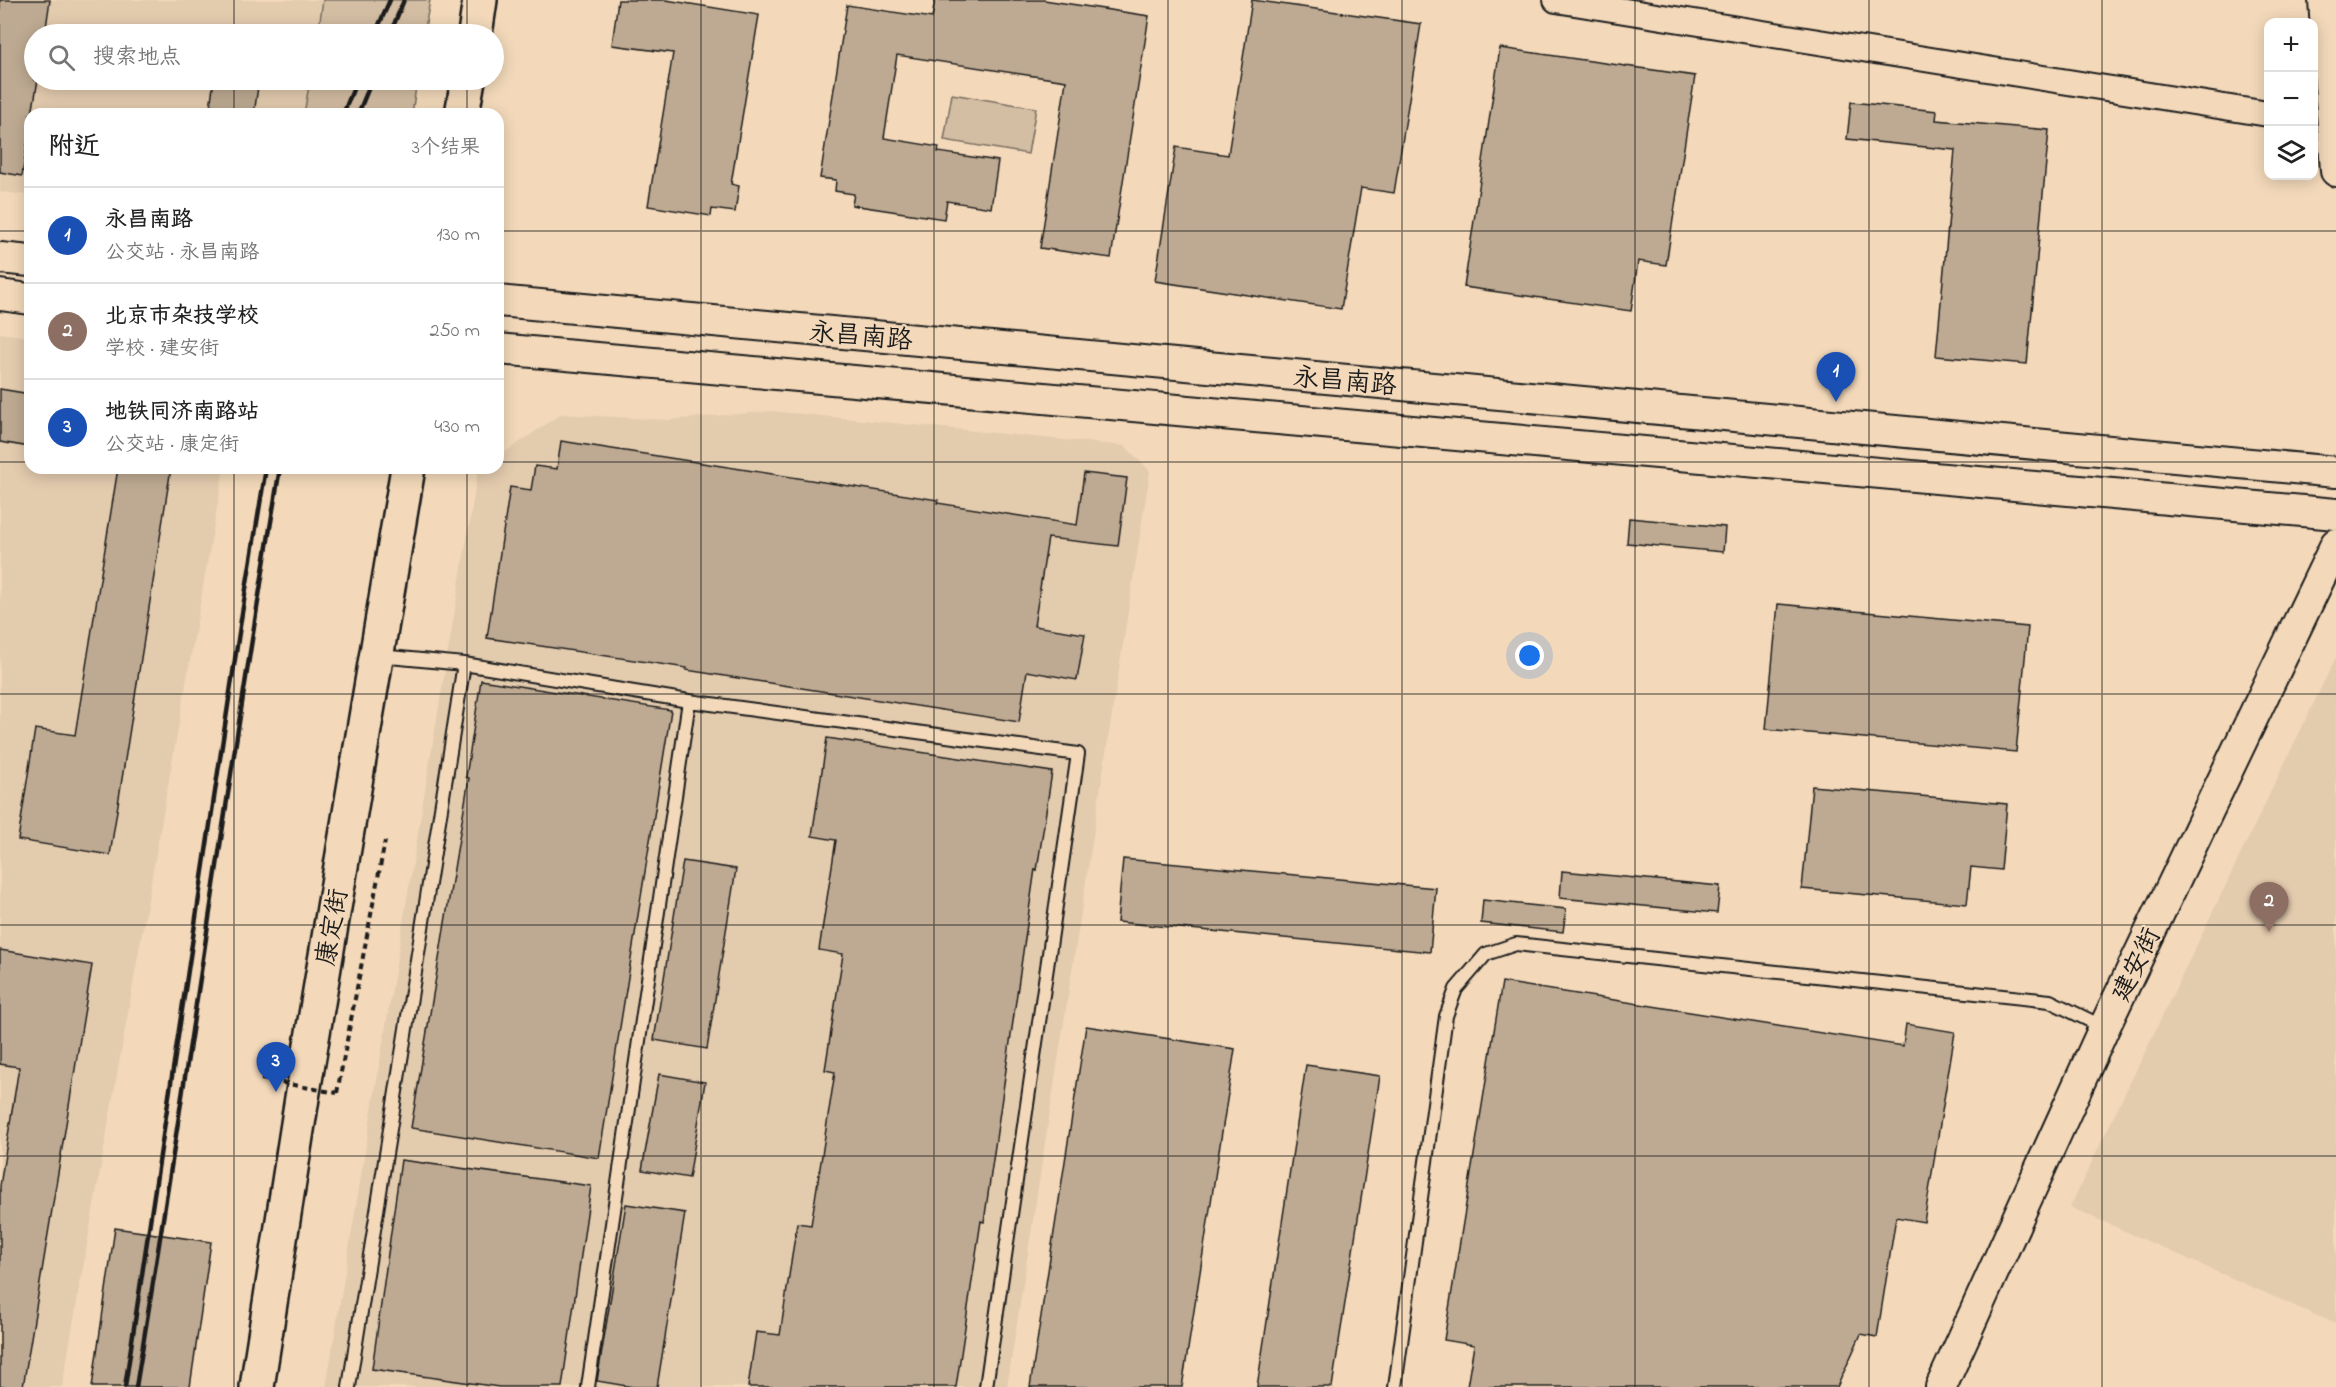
<!DOCTYPE html>
<html lang="zh">
<meta charset="utf-8">
<style>
:root{--surface:#fff;--page:#f2f2f2;--text:#222;--muted:#767676;--line:#e0e0e0;--accent:#2563eb}
body{margin:0;font-family:"Indie Flower","LXGW WenKai TC",sans-serif;background:var(--page);color:var(--text)}
.controls{position:absolute;right:18px;top:18px;display:grid;overflow:hidden;border-radius:12px;box-shadow:0 3px 15px #0003}
.controls button{width:54px;height:54px;display:grid;place-items:center;padding:0;border:0;border-bottom:2px solid var(--line);background:var(--surface);color:var(--text);font:30px sans-serif}
.you{position:absolute;left:1530px;top:656px;width:21px;height:21px;margin:-15px;border:4px solid #fff;border-radius:50%;background:#1a73e8;box-shadow:0 0 0 9px #1a73e833}
.badge{display:grid;place-items:center;width:39px;height:39px;border-radius:50%;background:var(--accent);color:#fff;font-size:20px;font-weight:700}
.pin{position:absolute;translate:-50% -50px;filter:drop-shadow(0 2px 3px #0008)}
.pin::after{content:'';position:absolute;top:32px;width:21px;height:18px;background:inherit;clip-path:polygon(0 0,100% 0,50% 100%)}
.list{margin:0;padding:0;list-style:none}
h2{display:flex;justify-content:space-between;align-items:center;height:78px;margin:0;padding:0 24px;font-size:26px}
h2 small{font-size:20px;font-weight:400;color:var(--muted)}
.list li{display:grid;grid-template-columns:39px 1fr auto;gap:18px;align-items:center;box-sizing:border-box;height:96px;padding:0 24px;border-top:2px solid var(--line)}
.list b{display:block;font-size:22px;white-space:nowrap}
.list p{margin:0;font-size:20px;white-space:nowrap;color:var(--muted)}
.list em{font-size:20px;font-style:normal;color:var(--muted)}
.icon{flex:none;width:33px;height:33px;fill:none;stroke:currentColor;stroke-width:2;stroke-linecap:round;stroke-linejoin:round}
.map{position:relative;flex:none;width:2336px;height:1387px;overflow:hidden}
.search{position:absolute;background:var(--surface);box-shadow:0 3px 15px #0003;left:24px;top:24px;width:480px;height:66px;display:flex;align-items:center;gap:15px;box-sizing:border-box;padding:0 21px;border-radius:33px;color:var(--muted);font-size:22px}
.panel{position:absolute;background:var(--surface);box-shadow:0 3px 15px #0003;left:24px;top:108px;width:480px;height:366px;border-radius:18px}
.map>svg:first-child{display:block}
.built{fill:#e3cbae}
.green{fill:#d3bda3;stroke:#786c60;stroke-width:1.5}
.building{fill:#beaa92;stroke:#1c1c1c;stroke-width:1.5}
.lines{fill:none;stroke-linecap:round;stroke-linejoin:round}
.service-casing{stroke:#1c1c1c;stroke-width:16}
.minor-casing{stroke:#1c1c1c;stroke-width:28}
.tertiary-casing{stroke:#1c1c1c;stroke-width:34}
.secondary-casing{stroke:#1c1c1c;stroke-width:38}
.path{stroke:#1c1c1c;stroke-width:4;stroke-dasharray:6 4.5;stroke-linecap:butt}
.service{stroke:#f3d9ba;stroke-width:12}
.minor{stroke:#f3d9ba;stroke-width:24}
.tertiary{stroke:#f3d9ba;stroke-width:30}
.secondary{stroke:#f3d9ba;stroke-width:33}
.rail{stroke:#1c1c1c;stroke-width:4.5}
.path-bridge{stroke:#1c1c1c;stroke-width:4;stroke-dasharray:6 4.5;stroke-linecap:butt}
.grid{fill:none;stroke:#1c1c1c;stroke-width:1.5;stroke-opacity:0.55}
.labels{text-anchor:middle;stroke-width:4.5;stroke-linejoin:round;paint-order:stroke}
.street-label{font-size:26px;fill:#1c1c1c;stroke:#f3d9ba}
</style>
<div class="map">
<svg width="2336" height="1387" viewBox="0 0 2336 1387">
<rect width="100%" height="100%" fill="#f3d9ba"/>
<filter id="ink" filterUnits="userSpaceOnUse"><feTurbulence type="fractalNoise" baseFrequency=".0167" numOctaves="2"/><feDisplacementMap in="SourceGraphic" scale="12" xChannelSelector="R" yChannelSelector="G"/><feConvolveMatrix kernelMatrix="1 2 1 2 8 2 1 2 1" color-interpolation-filters="sRGB"/></filter>
<g filter="url(#ink)">
<path class="built" d="M0 0H323L318 34H34V80H310L304 114H30V195L0 192Z
M0 333 30 337V468H224L62 1387H0Z
M771 411 1125 446 1150 471 1007 1387H326L478 471 482 468H498V457L561 414 669 420Z
M2336 657V1324L2070 1207Z"/>
<path class="green" d="M323 0H430L424 34H318Z
M310 80H417L412 114H304Z
M952 94 1036 108 1028 154 944 140Z"/>
<path class="building" d="M0 0H50L45 34H34V80H38L32 114H30V128L22 176 0 172Z
M618 0H666L759 15 731 184 739 186 735 212 712 209 711 216 648 206 673 53 612 45Z
M935 0H1044L1149 16 1111 258 1040 248 1066 81 897 55 884 138 939 147 938 152 998 161 991 208 947 201 944 219 852 205 854 194 835 191 836 180 820 178 847 5 932 18Z
M1252 0 1421 24 1394 193 1361 188 1341 309 1155 281 1176 147 1228 155Z
M1500 48 1695 76 1666 265 1638 261 1631 311 1464 287Z
M214 80H259L254 114H209Z
M1851 102 1937 111 1936 120 2049 130 2027 364 1936 356 1955 150 1847 139Z
M0 389 30 394V447L0 442Z
M561 441 938 500 937 503 1077 525 1084 473 1127 478 1118 546 1048 538 1034 626 1085 634 1077 680 1027 671 1019 722 686 670 687 668 487 638 510 487 531 490 535 466 557 469Z
M118 468H171L110 855 18 840 35 729 75 735Z
M1629 518 1725 527 1723 552 1627 543Z
M1778 604 2028 627 2016 752 1766 729Z
M481 680 671 710 599 1158 411 1128 469 778 466 777Z
M827 738 1052 772 1037 870 1035 869 984 1222 981 1221 956 1387H748L756 1332 780 1335 797 1223 811 1225 835 1072 825 1070 843 954 819 950 836 840 812 836Z
M1812 786 2007 804 2001 870 1971 867 1967 904 1802 889Z
M1123 859 1436 888 1430 952 1117 922Z
M683 861 736 869 707 1049 654 1040Z
M1562 871 1720 886 1717 913 1560 898Z
M1483 900 1566 909 1563 932 1481 923Z
M0 950 92 965 23 1387H0V1186L19 1067 0 1064Z
M1502 982 1903 1046 1906 1024 1955 1032 1924 1222 1896 1217 1877 1337 1861 1334 1837 1387H1467L1474 1345 1444 1340Z
M1086 1026 1235 1049 1182 1387H1030Z
M1306 1065 1380 1076 1332 1387H1257Z
M659 1074 705 1082 689 1178 642 1170Z
M401 1160 591 1186 562 1387H499L372 1369Z
M626 1204 685 1213 657 1387H633L597 1381Z
M115 1228 211 1242 190 1387H92Z"/>
<g class="lines">
<g class="service-casing">
<path id="service" d="M379 656 464 664 689 701 588 1387
M689 701 1078 754 986 1387
M349 1387 464 664
M1395 1387 1446 1016 1456 989 1486 954 1516 944 2050 1001 2103 1027"/>
</g>
<g class="minor-casing">
<path id="minor" d="M1556 0 2268 114"/>
</g>
<g class="tertiary-casing">
<path id="tertiary" d="M2324 0 2336 171
M0 258 30 261
M0 295 30 299
M498 301 2336 472
M498 349 2336 514
M1941 1387 2104 1028 2336 544"/>
</g>
<g class="secondary-casing">
<path id="secondary" d="M475 34 480 0
M462 114 468 80
M257 1387 302 1098 408 468"/>
</g>
<path class="path" d="M337 1093 385 841"/>
<use href="#service" class="service"/>
<use href="#minor" class="minor"/>
<use href="#tertiary" class="tertiary"/>
<use href="#secondary" class="secondary"/>
<path class="rail" d="M375 34 390 0
M390 34 404 0
M343 114 357 80
M358 114 372 80
M125 1387 242 613 266 468
M136 1387C187 1081 228 774 280 468"/>
<path class="path-bridge" d="M261 1079 337 1093"/>
</g>
</g>
<path class="grid" d="M234 0V34M467 0V34M701 0V1387M934 0V1387M1168 0V1387M1402 0V1387M1635 0V1387M1869 0V1387M2102 0V1387M234 80V114M467 80V114M0 231H30M498 231H2336M0 462H30M498 462H2336M234 468V1387M467 468V1387M0 694H2336M0 925H2336M0 1156H2336"/>
<g class="labels">
<g class="street-label">
<text transform="translate(861 335) rotate(5)" y="9">永昌南路</text>
<text transform="translate(1345 380) rotate(5)" y="9">永昌南路</text>
<text transform="translate(331 927) rotate(-80)" y="9">康定街</text>
<text transform="translate(2135 964) rotate(-64)" y="9">建安街</text>
</g>
</g>
</svg>
<div class="controls">
<button>+</button>
<button>−</button>
<button><svg class="icon" aria-label="layers" viewBox="0 0 24 24"><path d="M12 4l9 5-9 5-9-5zM3 14l9 5 9-5"/></svg></button>
</div>
<div class="you"></div>
<div class="pin badge" style="left:1836px;top:402px;background:#1a4fb4">1</div>
<div class="pin badge" style="left:2269px;top:932px;background:#8d6e63">2</div>
<div class="pin badge" style="left:276px;top:1092px;background:#1a4fb4">3</div>
<div class="search"><svg class="icon" aria-label="search" viewBox="0 0 24 24"><circle cx="10" cy="10" r="6"/><path d="M15 15l6 6"/></svg>搜索地点</div>
<section class="panel">
<h2>附近<small>3个结果</small></h2>
<ul class="list">
<li><span class="badge" style="background:#1a4fb4">1</span><div><b>永昌南路</b><p>公交站 · 永昌南路</p></div><em>130 m</em></li>
<li><span class="badge" style="background:#8d6e63">2</span><div><b>北京市杂技学校</b><p>学校 · 建安街</p></div><em>250 m</em></li>
<li><span class="badge" style="background:#1a4fb4">3</span><div><b>地铁同济南路站</b><p>公交站 · 康定街</p></div><em>430 m</em></li>
</ul>
</section>
</div>
